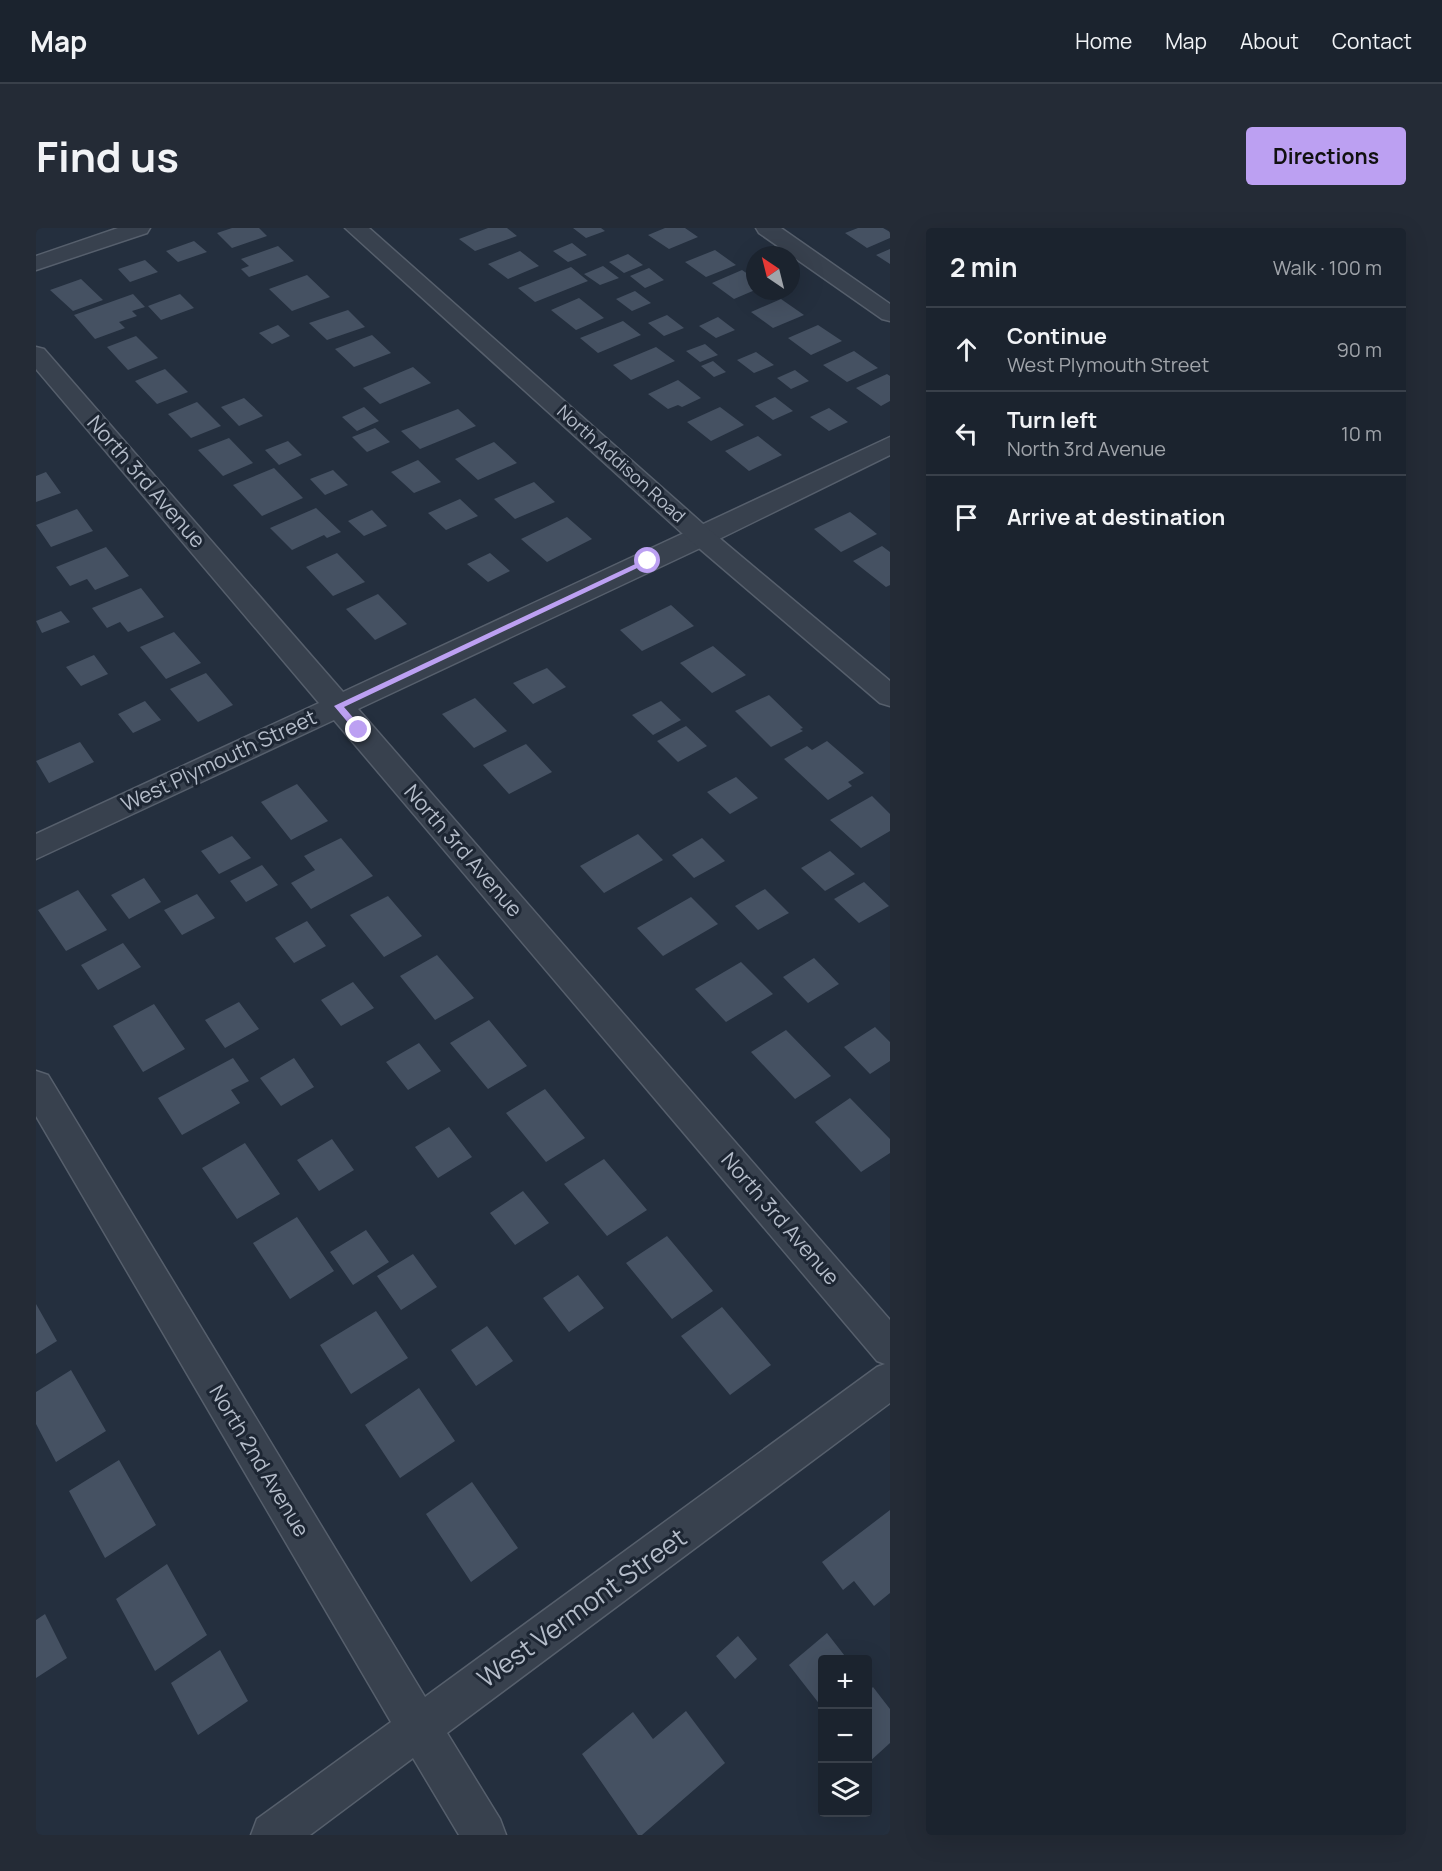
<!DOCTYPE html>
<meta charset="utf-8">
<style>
:root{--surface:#1b232e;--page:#242b36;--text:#f1f3f6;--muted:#a0a4aa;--line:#39404a;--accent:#bca0f2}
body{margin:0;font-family:Manrope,sans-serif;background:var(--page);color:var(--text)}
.controls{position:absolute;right:18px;bottom:18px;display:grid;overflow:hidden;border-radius:6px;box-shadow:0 6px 24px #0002}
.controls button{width:54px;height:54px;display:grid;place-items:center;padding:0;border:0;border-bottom:2px solid var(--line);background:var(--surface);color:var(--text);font:30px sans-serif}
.compass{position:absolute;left:710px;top:18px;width:54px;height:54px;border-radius:50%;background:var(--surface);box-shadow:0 6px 24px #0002;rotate:325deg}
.stop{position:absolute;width:18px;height:18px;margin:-14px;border:4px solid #bca0f2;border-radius:50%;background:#fff}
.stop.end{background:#bca0f2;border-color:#fff;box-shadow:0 2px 6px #0008}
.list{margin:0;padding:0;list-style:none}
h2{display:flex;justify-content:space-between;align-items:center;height:78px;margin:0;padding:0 24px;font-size:26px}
h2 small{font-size:20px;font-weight:400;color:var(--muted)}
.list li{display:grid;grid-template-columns:39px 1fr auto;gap:18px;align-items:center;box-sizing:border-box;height:84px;padding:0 24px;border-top:2px solid var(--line)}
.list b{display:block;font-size:22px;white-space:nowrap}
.list p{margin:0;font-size:20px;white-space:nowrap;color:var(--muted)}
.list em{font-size:20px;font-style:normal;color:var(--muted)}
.icon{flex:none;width:33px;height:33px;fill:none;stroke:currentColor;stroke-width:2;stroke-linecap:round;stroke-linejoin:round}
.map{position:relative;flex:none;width:854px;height:1607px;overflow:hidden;border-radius:6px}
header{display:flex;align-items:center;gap:36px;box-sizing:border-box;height:84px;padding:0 30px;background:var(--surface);border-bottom:2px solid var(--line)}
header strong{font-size:28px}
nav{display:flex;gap:33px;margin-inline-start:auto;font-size:21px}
.intro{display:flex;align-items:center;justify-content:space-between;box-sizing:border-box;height:144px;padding:0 36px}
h1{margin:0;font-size:42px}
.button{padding:15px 27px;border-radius:6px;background:var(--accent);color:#111;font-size:21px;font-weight:700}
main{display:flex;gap:36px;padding:0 36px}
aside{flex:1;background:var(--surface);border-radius:6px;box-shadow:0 6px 24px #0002}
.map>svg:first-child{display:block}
.building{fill:#455162}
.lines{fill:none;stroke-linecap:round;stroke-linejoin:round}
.minor-casing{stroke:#565f6c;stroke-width:3}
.tertiary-casing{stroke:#565f6c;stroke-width:3}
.minor{fill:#38414e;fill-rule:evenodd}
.tertiary{fill:#38414e;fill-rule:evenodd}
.route{fill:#bca0f2}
.labels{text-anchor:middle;stroke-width:6;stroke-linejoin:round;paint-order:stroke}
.far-street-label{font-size:18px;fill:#b4bcc9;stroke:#1d2633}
.street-label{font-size:21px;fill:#b4bcc9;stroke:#1d2633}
.near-street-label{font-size:26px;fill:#b4bcc9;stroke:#1d2633}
</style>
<header>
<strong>Map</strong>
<nav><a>Home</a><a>Map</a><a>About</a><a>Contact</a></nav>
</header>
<div class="intro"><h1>Find us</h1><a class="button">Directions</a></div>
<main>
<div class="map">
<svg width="854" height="1607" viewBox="0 0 854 1607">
<rect width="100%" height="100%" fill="#242f3e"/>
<path class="building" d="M196 0H223L231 8 196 20 181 5Z
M452 0H471L481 8 439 23 423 11Z
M537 0H565L569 3 550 10Z
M629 0H649L662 9 633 21 612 7Z
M822 0H847L854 4V10L831 20 809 5Z
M158 13 171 24 142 34 130 23Z
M536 15 551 27 532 34 517 23Z
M242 18 258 33 213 49 205 41 213 38 205 31Z
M854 21V36L840 27Z
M679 22 700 37 670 49 649 34Z
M484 23 503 38 472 51 452 36Z
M592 26 607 37 588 45 573 34Z
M109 32 122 44 94 54 82 41Z
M567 38 583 50 564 57 548 46Z
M535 39 552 53 499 74 482 60Z
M613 40 628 52 609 60 594 48Z
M706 42 719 51V62L698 71 676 55Z
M271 47 294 69 256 83 233 61Z
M45 51 67 72 37 83 14 62Z
M599 63 615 75 596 83 580 71Z
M97 66 109 79 96 83 101 88 83 94 89 100 59 111 38 87Z
M144 66 158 80 125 92 112 78Z
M543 70 568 90 540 102 515 82Z
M745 71 768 87 737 100 715 84Z
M312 82 329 99 291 112 273 95Z
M631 87 648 100 628 108 612 95Z
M682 89 699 102 680 110 663 98Z
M587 93 605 107 562 125 544 110Z
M242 97 254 108 236 116 223 105Z
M782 97 806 113 775 127 752 110Z
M336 107 355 125 318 139 299 121Z
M100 108 122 130 92 142 71 119Z
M669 116 682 127 664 134 650 123Z
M620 119 639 133 595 152 577 137Z
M818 123 842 140 811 154 787 137Z
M720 124 738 137 718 145 701 132Z
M677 133 690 144 678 149 665 138Z
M377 139 395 155 344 176 327 160Z
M129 141 152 164 121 176 99 153Z
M759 142 773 153 755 161 741 150Z
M851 146 854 148V173L845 178 820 160Z
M642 152 665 170 646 179 642 177 632 181 612 166Z
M739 169 757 183 737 192 719 178Z
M208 170 227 188 203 198 185 179Z
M161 174 185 198 155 210 132 186Z
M328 179 343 193 321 203 306 189Z
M684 179 708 197 675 213 651 194Z
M793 180 812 194 793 203 774 189Z
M422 181 440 198 384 221 365 203Z
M339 200 354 214 331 224 316 209Z
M722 208 746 227 713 243 689 223Z
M193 210 217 235 187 248 162 222Z
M252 213 266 227 243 237 229 222Z
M458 214 481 235 442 252 419 231Z
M382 232 405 254 378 265 355 244Z
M238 240 267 270 226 288 197 257Z
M297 242 312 257 289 267 274 251Z
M10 244 25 265 0 274V248Z
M498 254 519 274 479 291 458 271Z
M424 271 442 288 410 302 392 285Z
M280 280 305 304 291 310 288 307 256 322 234 300Z
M41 281 57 303 15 319 0 297Z
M336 282 351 298 328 308 312 293Z
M814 284 841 306 805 324 778 301Z
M531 289 556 311 511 334 485 311Z
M846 318 854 324V357L850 359 817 333Z
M70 319 93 348 59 362 51 351 34 358 20 339Z
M301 325 329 354 297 368 270 339Z
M454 325 474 343 452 354 431 336Z
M105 360 128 389 92 404 84 394 71 400 56 380Z
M342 366 371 396 339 412 310 381Z
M635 377 658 398 606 423 584 402Z
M25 383 34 394 6 405 0 393Z
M138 404 165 435 130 451 104 419Z
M677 418 710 447 676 465 644 435Z
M58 427 72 446 45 458 30 439Z
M511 440 530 459 497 476 477 455Z
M170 445 197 477 162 494 134 461Z
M733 467 767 500 764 501 767 503 735 519 699 483Z
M439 470 471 503 438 520 406 486Z
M109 473 125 492 97 505 82 486Z
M625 473 645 492 617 507 596 487Z
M650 498 671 518 642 534 621 513Z
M791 513 828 545 812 554 816 558 792 572 748 531 771 518 776 522Z
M44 514 58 534 13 555 0 533Z
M490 516 516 544 473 566 447 537Z
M700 549 722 570 694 586 671 564Z
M261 556 292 593 255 612 225 574Z
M836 568 854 586V603L825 620 794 592Z
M602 606 627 632 568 665 544 638Z
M196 608 215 630 183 646 165 623Z
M305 610 337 648 275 681 255 655 279 642 268 628Z
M666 610 689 633 658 650 636 627Z
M794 623 819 646 789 663 765 640Z
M226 637 242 657 210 674 194 653Z
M108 650 125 674 93 691 75 667Z
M828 654 853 678 823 695 798 671Z
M729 661 753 685 722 702 699 678Z
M42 662 71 702 30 723 2 682Z
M161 666 179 690 146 707 128 682Z
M352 668 386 708 348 729 314 687Z
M655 669 682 696 627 728 601 700Z
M271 693 290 718 258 735 239 710Z
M87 715 105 739 62 762 45 737Z
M401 727 438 770 399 792 364 748Z
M778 730 803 756 772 775 747 749Z
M705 734 737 766 690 794 659 761Z
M317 754 338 780 305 798 285 772Z
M203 774 223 801 189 820 169 792Z
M118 776 149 821 107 844 77 798Z
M453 792 491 838 452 861 414 815Z
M839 799 854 814V833L834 846 808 819Z
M750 802 795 848 759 871 715 824Z
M383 815 405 843 372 862 350 834Z
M197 830 213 853 195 862 204 875 146 907 122 870Z
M258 830 278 859 245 878 224 850Z
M509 861 549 910 510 934 470 885Z
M814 870 854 911V925L825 944 779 894Z
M413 899 436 929 402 950 379 919Z
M296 911 318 942 283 963 261 932Z
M209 915 244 966 201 991 166 940Z
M568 931 611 982 571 1008 528 956Z
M487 963 513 995 479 1017 454 985Z
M261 989 298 1043 254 1071 217 1015Z
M330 1002 353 1034 317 1057 294 1024Z
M631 1008 677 1063 636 1091 590 1035Z
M377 1026 401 1059 365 1082 341 1048Z
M542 1047 568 1080 533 1104 507 1070Z
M0 1076 21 1113 0 1126Z
M686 1079 735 1137 694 1167 645 1108Z
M340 1083 372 1130 315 1166 284 1117Z
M451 1098 477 1133 440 1158 415 1122Z
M35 1142 70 1203 20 1234 0 1196V1164Z
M383 1160 419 1213 364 1250 329 1197Z
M83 1232 120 1297 69 1330 33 1263Z
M436 1254 482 1320 435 1354 390 1286Z
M854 1282V1365L838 1378 818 1353 807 1362 786 1334Z
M131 1336 171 1407 119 1443 80 1371Z
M9 1386 31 1430 0 1450V1392Z
M791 1405 812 1432H786V1477L785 1478 753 1437Z
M702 1408 721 1431 699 1451 680 1428Z
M184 1422 212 1473 162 1507 135 1455Z
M837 1459 854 1481V1515L832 1535V1464Z
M650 1483 689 1535 606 1607H602L546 1526 597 1484 617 1511Z"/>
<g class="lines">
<g class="minor-casing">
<path id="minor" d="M82 0H114L111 5 0 42V28Z
M720 0H745L854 76V93L846 91 723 5Z
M0 119 8 121 307 464 854 209V227L675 315 322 481 854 1092V1175L411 1505 464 1591 470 1607H423L377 1530 274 1607H215L221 1591 355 1494 0 888V843L12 847 389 1469 841 1139 849 1136 841 1133 298 492 0 631V606L283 475 0 141Z"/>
</g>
<g class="tertiary-casing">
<path id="tertiary" d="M309 0H333L675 303 854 453V478L844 475 657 315Z"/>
</g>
<use href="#minor" class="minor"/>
<use href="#tertiary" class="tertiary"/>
</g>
<path class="route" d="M610 331 616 333 308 479 326 500V504H320L298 478Z"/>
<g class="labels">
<g class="far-street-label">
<text transform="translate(585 236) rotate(42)" y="6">North Addison Road</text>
</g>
<g class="street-label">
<text transform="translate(110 254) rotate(49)" y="7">North 3rd Avenue</text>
<text transform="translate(183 533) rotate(-25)" y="7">West Plymouth Street</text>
<text transform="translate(427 623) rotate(49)" y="7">North 3rd Avenue</text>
<text transform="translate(744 991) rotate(49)" y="7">North 3rd Avenue</text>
<text transform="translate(223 1233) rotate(59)" y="7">North 2nd Avenue</text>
</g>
<g class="near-street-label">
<text transform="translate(546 1380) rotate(-36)" y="9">West Vermont Street</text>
</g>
</g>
</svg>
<div class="controls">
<button>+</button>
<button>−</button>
<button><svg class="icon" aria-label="layers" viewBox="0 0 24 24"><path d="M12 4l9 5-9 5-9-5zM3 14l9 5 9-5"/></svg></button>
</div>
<svg class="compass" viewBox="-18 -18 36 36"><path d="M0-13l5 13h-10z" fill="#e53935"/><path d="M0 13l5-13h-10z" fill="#a0a4aa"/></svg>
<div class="stop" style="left:612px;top:333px"></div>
<div class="stop end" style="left:323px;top:502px"></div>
</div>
<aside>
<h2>2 min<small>Walk · 100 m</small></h2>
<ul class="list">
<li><svg class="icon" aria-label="ahead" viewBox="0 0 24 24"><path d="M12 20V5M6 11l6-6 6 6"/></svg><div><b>Continue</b><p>West Plymouth Street</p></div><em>90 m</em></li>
<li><svg class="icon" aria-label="left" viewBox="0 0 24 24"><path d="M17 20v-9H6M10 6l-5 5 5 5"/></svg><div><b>Turn left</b><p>North 3rd Avenue</p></div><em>10 m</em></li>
<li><svg class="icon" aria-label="arrive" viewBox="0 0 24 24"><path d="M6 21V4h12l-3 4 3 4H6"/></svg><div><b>Arrive at destination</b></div></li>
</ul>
</aside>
</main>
